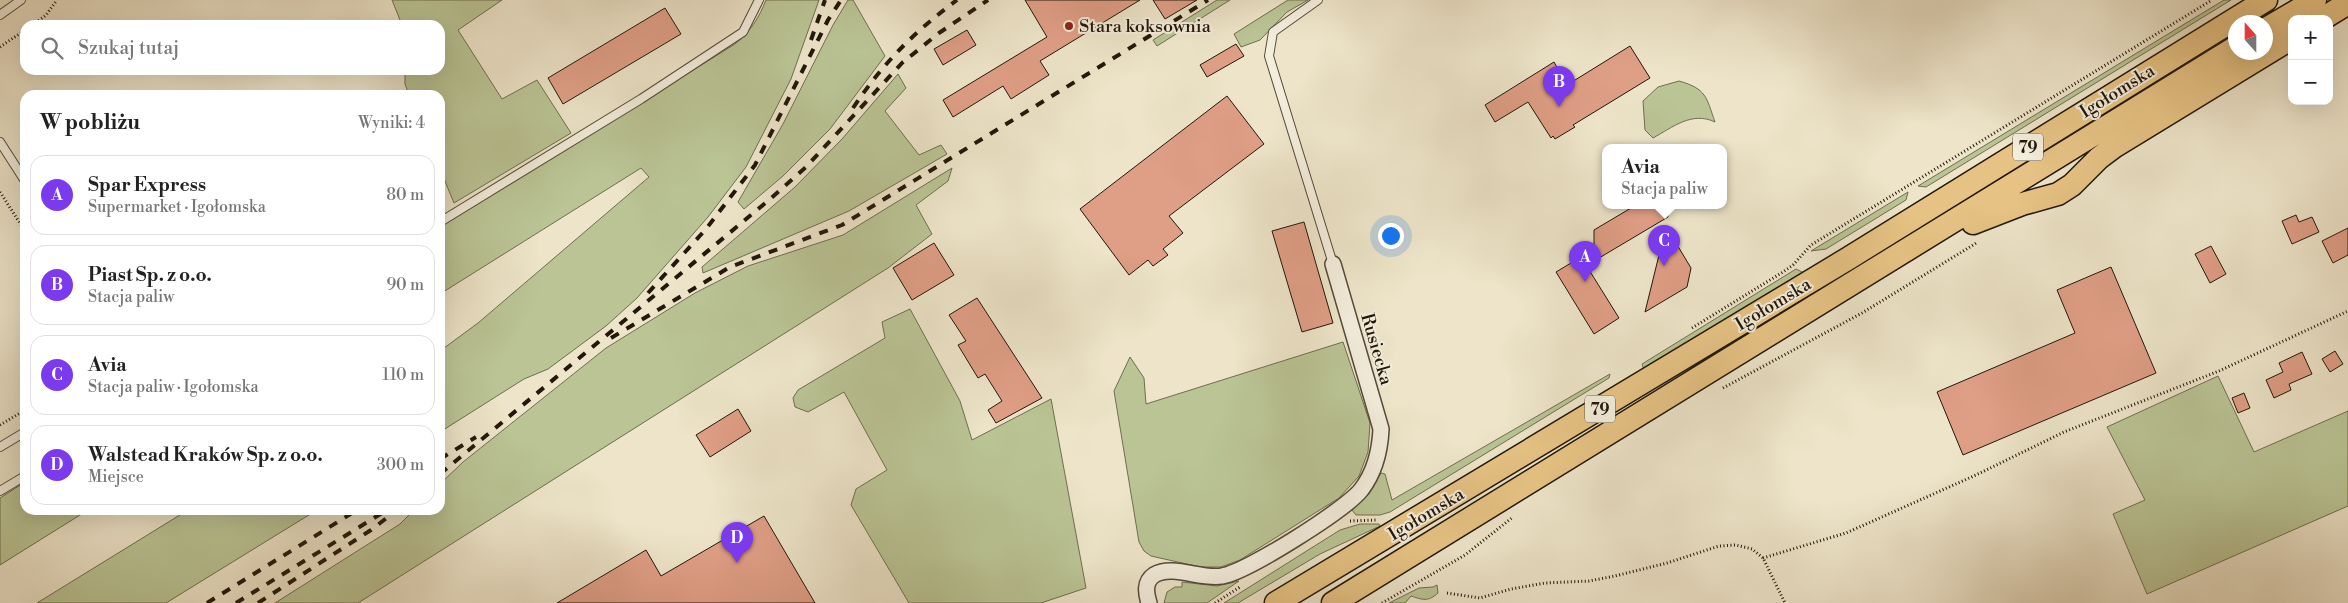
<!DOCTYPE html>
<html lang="pl">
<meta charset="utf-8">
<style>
:root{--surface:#fff;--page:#f2f2f2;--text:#222;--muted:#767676;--line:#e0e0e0;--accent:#7c3aed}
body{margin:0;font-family:"Libre Bodoni",serif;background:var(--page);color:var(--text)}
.controls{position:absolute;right:15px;top:15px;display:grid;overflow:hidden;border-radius:10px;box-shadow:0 5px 20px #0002}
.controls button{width:45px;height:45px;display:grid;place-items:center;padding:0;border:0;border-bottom:1px solid var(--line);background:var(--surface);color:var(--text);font:25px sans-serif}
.compass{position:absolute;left:2228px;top:15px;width:45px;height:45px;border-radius:50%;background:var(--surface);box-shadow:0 5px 20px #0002;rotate:339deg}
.you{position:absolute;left:1390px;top:235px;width:18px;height:18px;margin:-12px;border:4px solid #fff;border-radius:50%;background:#1a73e8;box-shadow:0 0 0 8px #1a73e833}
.badge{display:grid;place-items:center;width:32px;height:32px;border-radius:50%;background:var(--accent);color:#fff;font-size:16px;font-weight:700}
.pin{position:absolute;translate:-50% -41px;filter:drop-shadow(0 1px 2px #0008)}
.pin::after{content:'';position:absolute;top:26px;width:18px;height:15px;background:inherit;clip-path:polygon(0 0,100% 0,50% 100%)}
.popup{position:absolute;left:1602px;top:144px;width:125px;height:65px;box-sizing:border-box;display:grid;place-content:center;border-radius:10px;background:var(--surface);filter:drop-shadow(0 1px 4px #0005);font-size:16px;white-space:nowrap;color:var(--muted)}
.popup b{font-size:19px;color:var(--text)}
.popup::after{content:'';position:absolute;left:50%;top:100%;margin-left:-10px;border:10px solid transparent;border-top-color:var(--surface)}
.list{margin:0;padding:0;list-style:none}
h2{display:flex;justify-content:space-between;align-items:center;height:65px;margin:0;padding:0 20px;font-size:21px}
h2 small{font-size:16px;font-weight:400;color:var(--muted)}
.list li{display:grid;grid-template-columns:32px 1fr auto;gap:15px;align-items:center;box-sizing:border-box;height:80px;margin:0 10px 10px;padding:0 10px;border:1px solid var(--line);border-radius:15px}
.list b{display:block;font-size:19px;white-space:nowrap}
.list p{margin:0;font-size:16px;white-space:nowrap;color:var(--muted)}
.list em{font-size:16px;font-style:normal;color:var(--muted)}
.icon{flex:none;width:28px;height:28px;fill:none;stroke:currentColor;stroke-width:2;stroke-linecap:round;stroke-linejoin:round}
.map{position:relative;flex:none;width:2348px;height:603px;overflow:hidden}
.search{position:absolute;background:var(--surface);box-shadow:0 5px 20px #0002;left:20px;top:20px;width:425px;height:55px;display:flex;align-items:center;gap:12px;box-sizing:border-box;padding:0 18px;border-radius:15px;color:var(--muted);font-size:19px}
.panel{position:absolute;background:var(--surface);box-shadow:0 5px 20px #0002;left:20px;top:90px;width:425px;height:425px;border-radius:15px}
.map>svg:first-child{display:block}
.green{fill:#bac495;stroke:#6e6e4f}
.building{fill:#df9e86;stroke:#221709}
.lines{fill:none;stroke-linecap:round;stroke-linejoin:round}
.lane-casing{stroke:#554a39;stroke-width:10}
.street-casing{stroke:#554a39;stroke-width:18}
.primary-casing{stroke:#221709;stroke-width:25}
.path{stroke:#221709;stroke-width:3;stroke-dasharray:1 2.5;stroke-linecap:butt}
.lane{stroke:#f3eddc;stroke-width:8}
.street{stroke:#f3eddc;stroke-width:15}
.primary{stroke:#e6c284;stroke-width:22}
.rail{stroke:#221709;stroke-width:4;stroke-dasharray:9 9;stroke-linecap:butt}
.poi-dot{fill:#8f2418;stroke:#f3eddc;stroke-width:2}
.labels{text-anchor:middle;stroke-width:4;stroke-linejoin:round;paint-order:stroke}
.shield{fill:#f3eddc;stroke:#615748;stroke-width:1}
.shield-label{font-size:16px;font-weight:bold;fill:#221709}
.poi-label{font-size:18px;fill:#221709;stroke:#f3eddc;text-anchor:start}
.street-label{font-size:18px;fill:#221709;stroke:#f3eddc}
</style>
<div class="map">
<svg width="2348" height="603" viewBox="0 0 2348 603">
<rect width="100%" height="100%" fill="#ede4c9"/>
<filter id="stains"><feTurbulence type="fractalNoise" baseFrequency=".004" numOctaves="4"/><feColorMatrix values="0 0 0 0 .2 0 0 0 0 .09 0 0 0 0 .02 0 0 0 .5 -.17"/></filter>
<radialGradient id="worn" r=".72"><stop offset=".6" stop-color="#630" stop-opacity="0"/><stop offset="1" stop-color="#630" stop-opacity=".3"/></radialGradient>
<path class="green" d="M392 0H502L458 30 502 99 537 80 571 133 454 203 440 169V95H409L405 84V70H440V25H402Z
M766 0H819L791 79 746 167 708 217 637 298 606 326 548 369 524 379 440 432V351L478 323 649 177 641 168 440 294V227L735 44C750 32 759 18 766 0Z
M848 0H853L885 56 830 129 783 176 744 209 738 202 783 124 833 25Z
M1217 0H1230L1157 46 1153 40Z
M1288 0H1308L1287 12 1260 40 1241 47 1234 34Z
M2224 0H2231L1926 187 1918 186Z
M898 74 906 88 885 111 919 155 941 145 947 154 849 211 703 273 702 267 795 187 842 139Z
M1679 81C1707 89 1706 97 1715 122 1692 111 1673 127 1653 138L1645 130 1643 101 1658 87Z
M952 168 948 181 916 205 932 234 888 268 358 603H275L400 524 414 510H440V484L463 462 606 348 695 293 748 266 843 235Z
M1908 192 1906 200 1826 249 1811 251Z
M1796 269 1804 273 1644 370 1642 364Z
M910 309 960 401 972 440 1051 399 1086 588 1041 603H909L851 505 856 489 887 470 844 392 808 412 795 407 793 398 798 390 885 338 882 322Z
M1343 342 1370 423 1368 452 1359 476 1339 498 1240 560 1221 567H1200L1151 556 1144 551 1139 542 1114 391 1130 357 1144 378 1146 404Z
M1610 374 1609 378 1390 512 1380 515H1356L1352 510 1369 494 1381 473 1385 474 1392 500Z
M2218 376 2254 452 2348 411V506L2147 594 2113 514 2145 500 2107 427Z
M25 482V510H88L0 565V498Z
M188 510H317L166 603H37Z
M1360 524H1379L1380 526 1320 554 1238 603H1224L1340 530Z
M1239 581 1207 603H1164L1167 592 1175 587H1182V582L1217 586Z
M1437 585 1438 593C1428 602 1423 600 1411 596L1405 603H1389L1419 588 1433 587Z"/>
<path class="building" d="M1025 0H1140L1040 61 1049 75 1011 99 1003 86 953 117 943 100 1047 37Z
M1153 0H1197L1165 19Z
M665 8 681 34 563 104 548 78Z
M967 30 976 45 943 65 934 49Z
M1236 44 1244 56 1207 77 1200 65Z
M1630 46 1650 78 1573 125 1575 127 1555 139 1553 136 1551 138 1528 102 1495 122 1485 105 1554 62 1567 85Z
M1227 96 1264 144 1169 216 1183 233 1163 249 1168 255 1153 266 1148 260 1129 275 1080 209Z
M1636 205H1668V217L1594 261V230Z
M2296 215 2299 222 2312 217 2319 232 2292 244 2282 221Z
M1304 222 1333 323 1302 332 1272 231Z
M2348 228V255L2333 263 2322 241Z
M1666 237 1673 238 1691 268 1687 287 1645 312 1661 247Z
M934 243 954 275 912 300 893 268Z
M2211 246 2226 274 2210 283 2195 254Z
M1581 257 1619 318 1594 334 1556 272Z
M2111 267 2156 373 1963 455 1937 392 2075 333 2057 290Z
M977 298 1042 398 996 423 988 410 1002 401 985 374 978 378 958 345 966 341 949 315Z
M2335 351 2343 364 2330 372 2322 359Z
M2302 352 2312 374 2289 384 2291 390 2274 398 2266 380 2283 372 2279 363Z
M2244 393 2250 408 2238 413 2232 398Z
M738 409 751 431 710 457 696 435Z
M764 516 815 603H557L646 550 661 576Z"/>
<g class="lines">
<g class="lane-casing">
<path id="lane" d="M1318 0 1273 32 1269 56 1333 264
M0 15 21 0
M0 142 25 181
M440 222 641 99 743 32 759 0
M0 447 25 432
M0 491 25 476"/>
</g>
<g class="street-casing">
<path id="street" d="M1149 603C1146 593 1144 582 1154 575 1173 564 1201 580 1222 576 1247 572 1345 510 1361 490 1375 472 1380 451 1381 429L1333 264"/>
</g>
<g class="primary-casing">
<path id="primary" d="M2322 19 2348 3
M2266 29 2315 0
M1973 223 2022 204 2058 194 2072 185 2099 158 2115 146 2292 38
M1276 603 1849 258 2266 0
M1333 603 2236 47"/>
</g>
<path class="path" d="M33 25 46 15 57 0
M0 47 25 30
M0 192 25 231
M1692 328 1783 272 1793 265 1811 245 2212 0
M1723 388 1862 313 1978 242
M0 425 25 410
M1350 521 1376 520
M1763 558 1846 533 1976 475 2064 432 2219 371 2348 311
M1447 593 1480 598 1511 589 1545 583 1589 581 1615 576 1667 563 1719 546 1736 545 1752 549 1763 558 1785 603
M1215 603 1240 587
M1382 603 1465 555 1513 517"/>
<use href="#lane" class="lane"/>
<use href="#street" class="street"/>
<use href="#primary" class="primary"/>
<path class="rail" d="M811 40 825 0
M853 108C884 62 913 33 957 0
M648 293 706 229 755 165 828 20 841 0
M611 338 730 267 842 225 1208 0
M440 459 476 437
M440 474 769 200 806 167 902 63 939 33 988 0
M207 603 357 510
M236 603 387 510
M258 603 371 530 397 510"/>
</g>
<circle class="poi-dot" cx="1069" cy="26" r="5"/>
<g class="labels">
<g class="shield">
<rect x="2013" y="133.5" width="30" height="27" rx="4"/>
<rect x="1585" y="395.5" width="30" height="27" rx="4"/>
</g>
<g class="shield-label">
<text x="2028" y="153">79</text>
<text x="1600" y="415">79</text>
</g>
<g class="poi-label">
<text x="1079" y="32">Stara koksownia</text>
</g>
<g class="street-label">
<text transform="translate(2117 91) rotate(-32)" y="6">Igołomska</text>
<text transform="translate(1773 304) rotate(-31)" y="6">Igołomska</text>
<text transform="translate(1377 349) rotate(74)" y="6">Rusiecka</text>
<text transform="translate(1426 514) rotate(-31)" y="6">Igołomska</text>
</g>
</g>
<rect width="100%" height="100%" filter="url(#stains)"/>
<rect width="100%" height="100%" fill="url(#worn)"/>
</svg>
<div class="controls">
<button>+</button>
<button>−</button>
</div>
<svg class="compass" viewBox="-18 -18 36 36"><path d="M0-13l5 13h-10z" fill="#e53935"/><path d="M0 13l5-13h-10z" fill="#767676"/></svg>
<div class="you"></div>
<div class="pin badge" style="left:1585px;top:282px">A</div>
<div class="pin badge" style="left:1559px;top:107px">B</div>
<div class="pin badge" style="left:1664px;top:266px">C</div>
<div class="popup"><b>Avia</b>Stacja paliw</div>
<div class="pin badge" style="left:737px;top:563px">D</div>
<div class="search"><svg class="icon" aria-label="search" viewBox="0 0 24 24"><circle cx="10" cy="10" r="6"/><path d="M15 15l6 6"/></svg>Szukaj tutaj</div>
<section class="panel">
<h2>W pobliżu<small>Wyniki: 4</small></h2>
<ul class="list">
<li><span class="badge">A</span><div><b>Spar Express</b><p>Supermarket · Igołomska</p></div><em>80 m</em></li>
<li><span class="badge">B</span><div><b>Piast Sp. z o.o.</b><p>Stacja paliw</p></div><em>90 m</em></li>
<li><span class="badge">C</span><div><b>Avia</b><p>Stacja paliw · Igołomska</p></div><em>110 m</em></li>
<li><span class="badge">D</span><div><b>Walstead Kraków Sp. z o.o.</b><p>Miejsce</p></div><em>300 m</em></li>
</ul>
</section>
</div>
